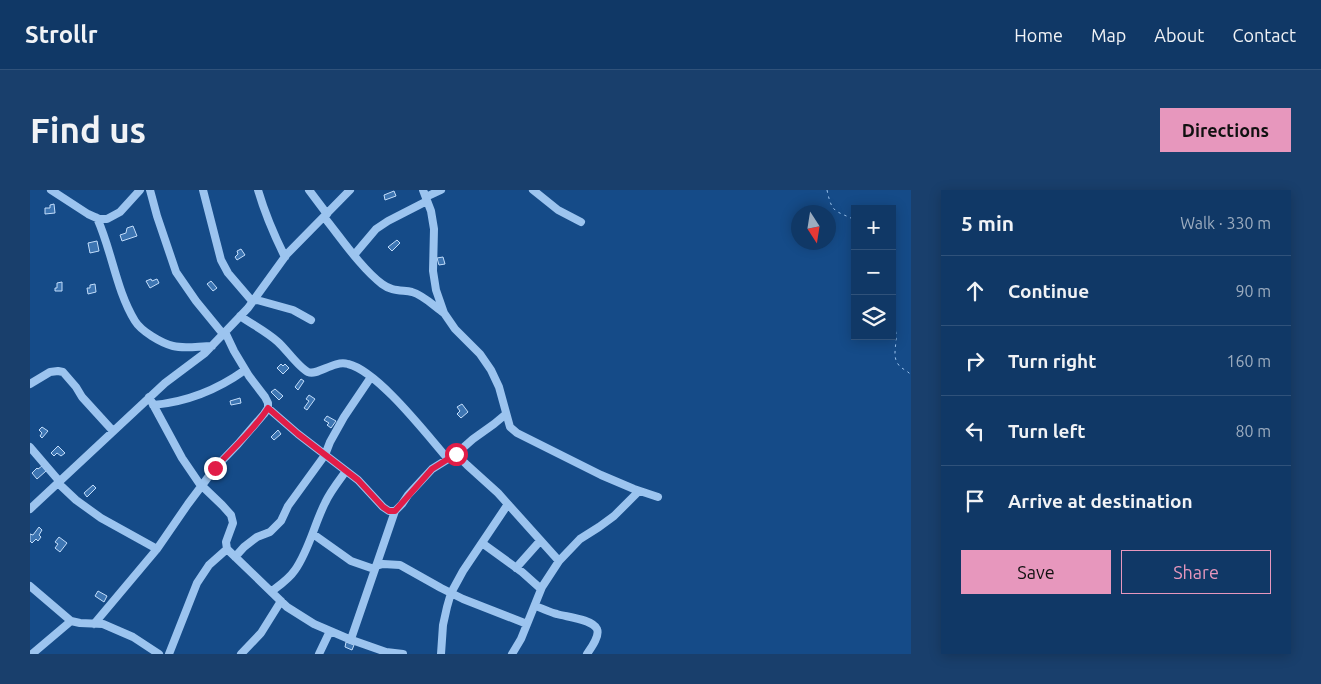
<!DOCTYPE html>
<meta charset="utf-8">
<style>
:root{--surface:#103866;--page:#193f6c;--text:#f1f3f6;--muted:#9cacbf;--line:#30527a;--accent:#e797bd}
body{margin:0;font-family:Ubuntu,sans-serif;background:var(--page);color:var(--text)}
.controls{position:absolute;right:15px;top:15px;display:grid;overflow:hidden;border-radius:0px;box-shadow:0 2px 12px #0003}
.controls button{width:45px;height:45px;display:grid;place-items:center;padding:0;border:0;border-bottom:1px solid var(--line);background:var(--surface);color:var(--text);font:25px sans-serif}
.compass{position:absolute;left:761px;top:15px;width:45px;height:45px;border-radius:50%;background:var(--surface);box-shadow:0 2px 12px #0003;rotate:168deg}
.stop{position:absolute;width:15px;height:15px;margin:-11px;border:4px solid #e11d48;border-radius:50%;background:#fff}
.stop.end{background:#e11d48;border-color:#fff;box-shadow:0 1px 5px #0008}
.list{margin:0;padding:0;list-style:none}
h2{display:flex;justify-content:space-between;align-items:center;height:65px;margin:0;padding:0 20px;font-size:21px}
h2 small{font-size:16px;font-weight:400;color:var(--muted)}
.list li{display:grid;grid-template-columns:32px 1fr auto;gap:15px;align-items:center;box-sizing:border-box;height:70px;padding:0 20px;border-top:1px solid var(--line)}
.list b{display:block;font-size:19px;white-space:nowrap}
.list em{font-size:16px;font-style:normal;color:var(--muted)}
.actions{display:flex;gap:10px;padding:15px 20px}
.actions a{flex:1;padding:11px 0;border:1px solid var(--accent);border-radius:0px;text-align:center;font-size:18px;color:var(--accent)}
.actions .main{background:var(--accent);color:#111}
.icon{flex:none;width:28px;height:28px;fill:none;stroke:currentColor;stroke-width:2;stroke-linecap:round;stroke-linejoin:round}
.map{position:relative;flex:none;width:881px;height:464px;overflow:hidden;border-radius:0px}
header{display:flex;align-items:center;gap:30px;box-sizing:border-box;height:70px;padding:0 25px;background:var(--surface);border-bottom:1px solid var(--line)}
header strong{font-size:24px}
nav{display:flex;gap:28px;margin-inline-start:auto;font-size:18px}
.intro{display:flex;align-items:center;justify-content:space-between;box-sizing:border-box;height:120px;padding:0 30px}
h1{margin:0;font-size:35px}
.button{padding:12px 22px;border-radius:0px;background:var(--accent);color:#111;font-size:18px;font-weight:700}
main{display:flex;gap:30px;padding:0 30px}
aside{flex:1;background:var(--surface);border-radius:0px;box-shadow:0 2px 12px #0003}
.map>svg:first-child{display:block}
.building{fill:#3d75b2;stroke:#c2ddfb}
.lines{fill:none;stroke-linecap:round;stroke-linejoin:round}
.path{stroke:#9cc4ef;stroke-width:1;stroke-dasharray:2.5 4;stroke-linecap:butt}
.minor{stroke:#9cc4ef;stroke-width:8}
.route{stroke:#e11d48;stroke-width:6}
</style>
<header>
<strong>Strollr</strong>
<nav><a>Home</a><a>Map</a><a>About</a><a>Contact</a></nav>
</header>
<div class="intro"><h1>Find us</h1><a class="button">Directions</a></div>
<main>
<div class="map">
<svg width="881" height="464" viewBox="0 0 881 464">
<rect width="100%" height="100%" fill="#154b88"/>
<path class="building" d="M364 1 366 6 355 10 354 5Z
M24 14 25 23 15 24V18H20V15Z
M103 36 107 46 92 51 90 45 96 43 97 38Z
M367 50 370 53 362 61 358 57Z
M67 51 69 61 60 63 58 53Z
M211 59 215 65 207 70 205 67 208 64 207 61Z
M413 67 415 74 409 75 407 68Z
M121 89 122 91 127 89 129 93 120 98 116 91Z
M181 91 187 98 183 101 177 94Z
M32 92V101H25V98H27V93Z
M65 94 66 102 58 104 57 98H60V95Z
M251 174 253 176 255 174 259 178 253 184 247 178Z
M271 189 274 191 268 200 265 197Z
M245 199 253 206 249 210 241 202Z
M279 205 285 209 277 220 274 218 279 211 276 209Z
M210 208 211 213 201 215 200 211Z
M432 214 438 222 431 228 427 224 430 221 427 217Z
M297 226 306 231 301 238 297 235 299 233 294 230Z
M12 237 18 241 12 248 10 246 12 243 9 240Z
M248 240 251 244 244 250 241 247Z
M28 256 35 263 31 266 27 263 24 266 21 263Z
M12 276 16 281 7 289 2 283 7 278 8 279Z
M63 295 66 298 57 307 54 303Z
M9 337 12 340 9 345 11 347 8 351 6 349 2 353 0 351V344L3 345Z
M29 347 37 353 30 362 25 358 28 354 25 352Z
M68 401 77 406 74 412 65 406Z
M316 452 324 455 322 460 315 457Z"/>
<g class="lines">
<path class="path" d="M797 0C802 24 805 20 825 30
M862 129C864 134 866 140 866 145 867 154 862 166 868 174 871 179 877 180 881 185"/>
<path class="minor" d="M21 0 58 24 69 29H77L90 22 110 0
M120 0 127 26 146 82 166 111 193 144
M173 0 191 70 198 83 222 111 227 110 263 120 281 130
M228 0C235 24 244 45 255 67
M279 0 297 24
M393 0 401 21 404 39 403 81 406 100 414 123 425 139 450 164 461 180 469 197 480 237 487 243 571 285 604 299 628 307
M503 0 528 20 551 32
M396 7 411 0
M294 27C311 48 331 78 352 94 361 101 371 100 382 102 393 105 404 116 414 123
M67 28C82 61 86 100 105 131 111 141 131 153 143 156 155 159 169 156 182 156
M324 65 346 39 358 31 397 11
M210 126C223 135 237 142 248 152 256 159 269 178 278 182 288 186 303 170 318 174 348 181 397 245 418 269
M0 194 20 182 28 181 33 182 46 197 52 207 83 241
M119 207 152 268 169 293 192 315 201 325 203 333 196 352 197 359 257 417 284 434 319 449 356 462 373 464
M123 215C158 212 187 200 215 180
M238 218 268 244 328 290 353 317 359 321H365L372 314 378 305 402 279 426 264 443 249 464 234 476 224
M0 257 30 292
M426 264 437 275 468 303 529 371
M28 293 46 310 71 328 127 359
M0 319 135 193 175 163 218 118 257 64 320 0
M283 344 321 371 344 379
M452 353 492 382 511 399
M205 367 214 357 227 347 240 342 251 331 258 316 295 265 300 252 314 227 341 187
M346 376 353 374 370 375 411 398 433 409 497 434
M486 378 510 351
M0 396 41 431 50 433 73 434 103 447 129 464
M242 401C250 395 259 389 265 380 279 360 284 335 295 313 300 302 308 292 316 281
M505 416C512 418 519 422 527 424 537 427 562 429 567 439 570 446 561 458 557 464
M64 434 127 359 158 314 185 278 208 254 234 224 238 218V213L235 207 219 186 204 161 195 142
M321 449 365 321
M2 464 41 431
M139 464 167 393 179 375 197 359
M211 464 231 443 251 411
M289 464 300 441
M411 464 413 435 417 417 421 403 433 381 478 314
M482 464 491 449 512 397 529 371 550 349 569 337 584 326 609 301"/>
</g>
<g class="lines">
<path class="route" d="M185 278C202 259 224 240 238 218L268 244 328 290 353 317 359 321H365L402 279 426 264"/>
</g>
</svg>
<div class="controls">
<button>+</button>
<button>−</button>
<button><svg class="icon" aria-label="layers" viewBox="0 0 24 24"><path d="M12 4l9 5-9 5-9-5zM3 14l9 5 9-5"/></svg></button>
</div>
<svg class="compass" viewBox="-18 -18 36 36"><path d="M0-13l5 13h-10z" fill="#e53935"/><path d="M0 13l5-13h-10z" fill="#9cacbf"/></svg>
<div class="stop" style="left:426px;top:264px"></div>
<div class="stop end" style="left:185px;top:278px"></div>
</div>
<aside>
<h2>5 min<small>Walk · 330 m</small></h2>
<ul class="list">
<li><svg class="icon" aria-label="ahead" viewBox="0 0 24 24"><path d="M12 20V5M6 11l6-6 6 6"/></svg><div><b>Continue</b></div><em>90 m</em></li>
<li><svg class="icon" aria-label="right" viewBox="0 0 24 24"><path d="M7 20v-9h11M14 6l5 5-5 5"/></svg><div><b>Turn right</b></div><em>160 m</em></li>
<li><svg class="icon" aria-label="left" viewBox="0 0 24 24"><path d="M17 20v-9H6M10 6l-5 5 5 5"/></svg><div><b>Turn left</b></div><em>80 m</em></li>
<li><svg class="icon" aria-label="arrive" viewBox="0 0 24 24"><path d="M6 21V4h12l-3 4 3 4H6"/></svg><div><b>Arrive at destination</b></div></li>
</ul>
<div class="actions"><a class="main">Save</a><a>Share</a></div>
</aside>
</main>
